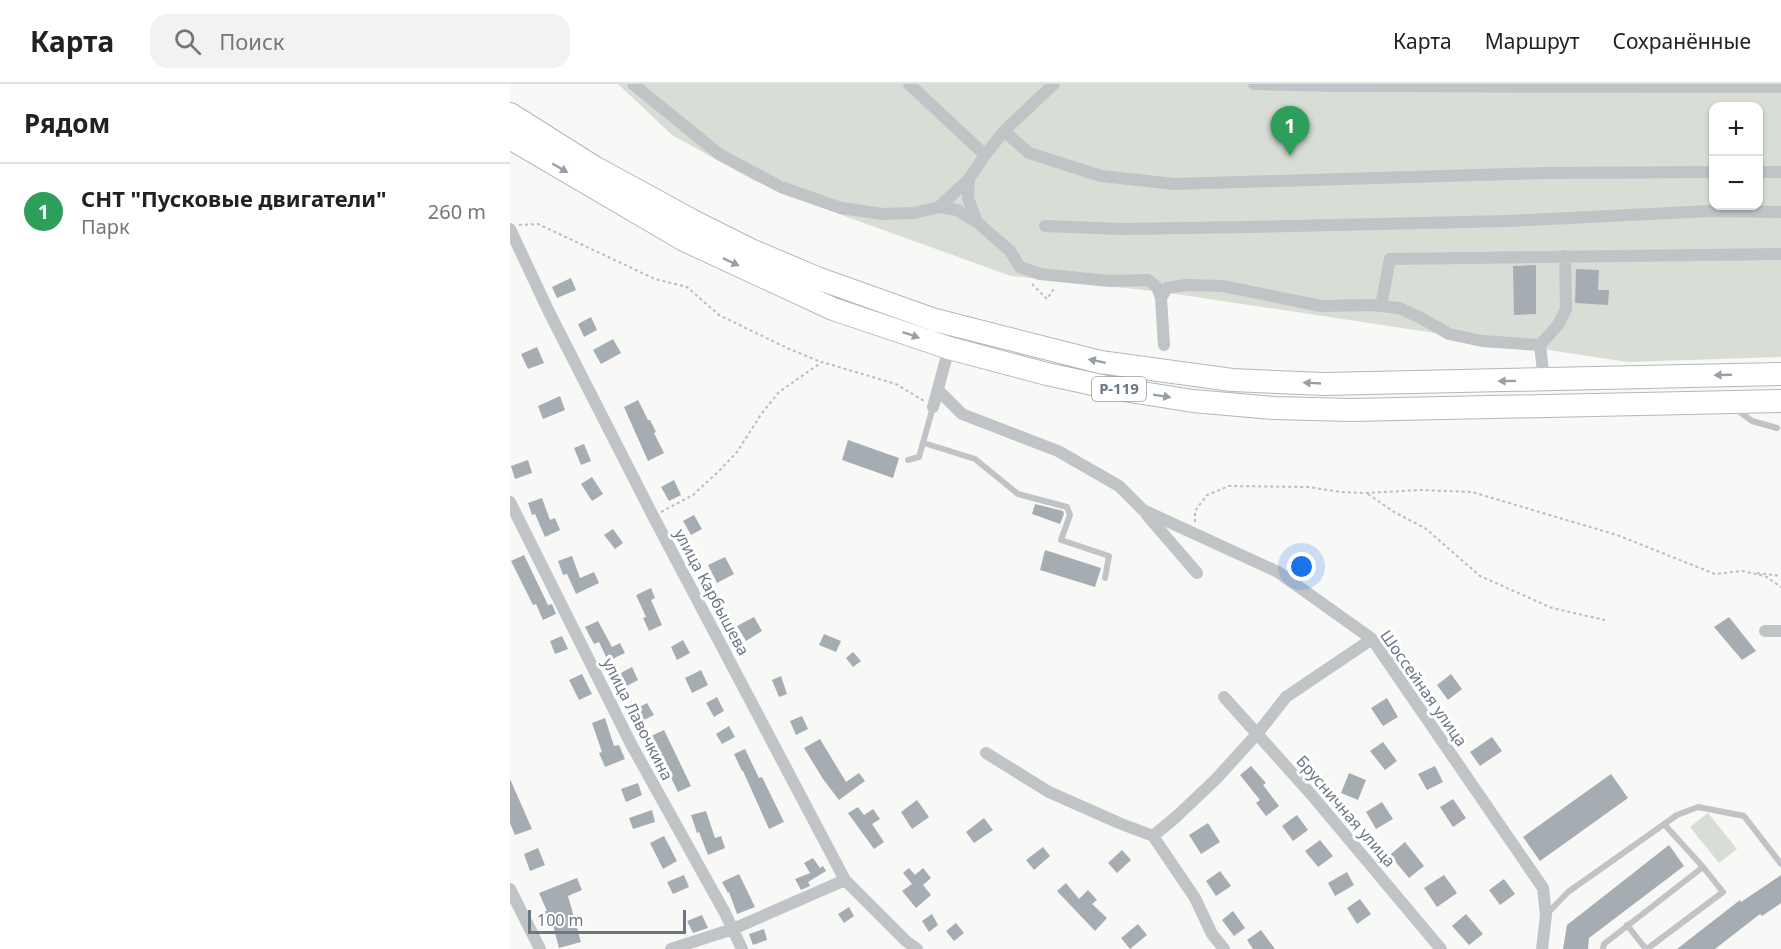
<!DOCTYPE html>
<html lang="ru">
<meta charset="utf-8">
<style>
:root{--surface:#fff;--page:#f2f2f2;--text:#222;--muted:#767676;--line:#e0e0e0;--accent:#d1623d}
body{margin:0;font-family:"Noto Sans",sans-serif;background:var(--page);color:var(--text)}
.controls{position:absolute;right:18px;top:18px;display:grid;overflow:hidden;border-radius:12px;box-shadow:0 2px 4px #0004}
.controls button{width:54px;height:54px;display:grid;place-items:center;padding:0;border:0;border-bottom:2px solid var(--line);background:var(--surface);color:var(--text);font:30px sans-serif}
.scale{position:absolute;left:18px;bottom:15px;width:158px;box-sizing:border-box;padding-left:6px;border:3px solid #6b7884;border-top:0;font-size:16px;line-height:21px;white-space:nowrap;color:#6b7884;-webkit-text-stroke:4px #fff;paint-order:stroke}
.you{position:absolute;left:792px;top:483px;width:21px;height:21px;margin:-15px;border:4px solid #fff;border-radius:50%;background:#1a73e8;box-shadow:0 0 0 9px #1a73e833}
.badge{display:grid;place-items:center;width:39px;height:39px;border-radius:50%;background:var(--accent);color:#fff;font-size:20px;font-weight:700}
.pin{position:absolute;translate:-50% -50px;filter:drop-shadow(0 2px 3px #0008)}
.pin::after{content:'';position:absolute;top:32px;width:21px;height:18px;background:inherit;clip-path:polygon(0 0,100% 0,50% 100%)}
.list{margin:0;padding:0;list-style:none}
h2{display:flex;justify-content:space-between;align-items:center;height:78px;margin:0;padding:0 24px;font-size:26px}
h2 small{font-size:20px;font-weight:400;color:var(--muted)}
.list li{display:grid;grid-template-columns:39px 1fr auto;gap:18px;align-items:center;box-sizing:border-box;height:96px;padding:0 24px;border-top:2px solid var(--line)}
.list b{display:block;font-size:22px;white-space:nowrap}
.list p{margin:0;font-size:20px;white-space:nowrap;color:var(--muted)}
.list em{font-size:20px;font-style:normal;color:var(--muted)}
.icon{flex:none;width:33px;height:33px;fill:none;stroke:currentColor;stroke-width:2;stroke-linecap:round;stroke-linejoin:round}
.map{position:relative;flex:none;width:1271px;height:865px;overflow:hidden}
header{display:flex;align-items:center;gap:36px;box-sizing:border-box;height:84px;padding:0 30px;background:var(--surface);border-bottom:2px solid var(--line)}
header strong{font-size:28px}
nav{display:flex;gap:33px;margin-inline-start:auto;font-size:21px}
.search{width:420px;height:54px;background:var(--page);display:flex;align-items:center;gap:15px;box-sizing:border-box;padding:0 21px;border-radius:18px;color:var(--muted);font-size:22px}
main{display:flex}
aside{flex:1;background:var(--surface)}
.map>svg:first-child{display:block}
.green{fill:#d8ddd6;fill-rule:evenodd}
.building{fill:#a6adb2}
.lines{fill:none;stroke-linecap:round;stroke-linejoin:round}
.highway-casing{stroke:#b4b7ba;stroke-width:24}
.path{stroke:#babdbf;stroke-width:2;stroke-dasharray:3 3;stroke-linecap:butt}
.lane{stroke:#c0c4c7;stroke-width:6}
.street{stroke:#c0c4c7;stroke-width:12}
.highway{stroke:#fff;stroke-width:22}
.oneway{fill:#97a0a9}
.labels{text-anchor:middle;stroke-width:6;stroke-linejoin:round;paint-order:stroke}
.shield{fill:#fff;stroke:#97a0a9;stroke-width:1.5}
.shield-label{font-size:15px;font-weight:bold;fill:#6b7884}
.street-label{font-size:16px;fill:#6b7884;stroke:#fff}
</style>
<header>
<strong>Карта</strong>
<div class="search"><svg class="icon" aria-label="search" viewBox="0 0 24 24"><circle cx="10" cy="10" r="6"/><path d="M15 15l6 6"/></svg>Поиск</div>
<nav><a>Карта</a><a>Маршрут</a><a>Сохранённые</a></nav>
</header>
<main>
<aside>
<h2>Рядом<small></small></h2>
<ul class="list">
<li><span class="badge" style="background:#2e9e5b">1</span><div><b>СНТ &quot;Пусковые двигатели&quot;</b><p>Парк</p></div><em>260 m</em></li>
</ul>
</aside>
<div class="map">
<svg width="1271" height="865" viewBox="0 0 1271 865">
<rect width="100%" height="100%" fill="#f8f8f6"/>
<path class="green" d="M108 0H1271V273L1118 278 653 208 501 192 337 133 245 97 162 51ZM1204 22H1248V122H1204Z
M1198 729 1227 765 1209 779 1180 743Z"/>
<path class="building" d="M1026 181V230L1004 231 1003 182Z
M1066 185 1089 186 1088 206H1099L1098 221 1065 219Z
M61 194 66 206 47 214 42 203Z
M81 233 87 246 74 253 68 240Z
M103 255 111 269 91 280 83 266Z
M27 263 34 279 18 285 11 270Z
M50 312 55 326 33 335 28 322Z
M128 316 138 336H140L146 348 144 349 154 369 138 377 114 323Z
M338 356 389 374 383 394 332 376Z
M74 360 81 377 71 381 64 364Z
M18 376 22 389 5 395 1 382Z
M82 393 93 410 82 417 71 400Z
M164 396 171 411 159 417 151 403Z
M32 414 40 436 45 434 50 446 35 453 25 430 22 431 18 419Z
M525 420 553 427 554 430 550 440 522 430Z
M184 431 192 445 181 451 173 437Z
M103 445 113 459 105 465 94 451Z
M535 466 591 484 585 503 530 486Z
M14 471 38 521 42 520 46 530 33 536 26 520 23 521 1 477Z
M62 472 70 494 84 488 89 499 66 510 57 490 53 491 48 477Z
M215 473 224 490 207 499 198 481Z
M141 504 145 514 141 516 152 541 139 547 133 534 136 533 126 511Z
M244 533 252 547 236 557 227 542Z
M1219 533 1246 567 1232 576 1204 543Z
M88 537 102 563 110 559 115 569 98 577 89 558 84 560 75 543Z
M314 550 331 557 326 568 309 561Z
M52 552 58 565 45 570 40 557Z
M173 556 180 569 167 576 161 563Z
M343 568 351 577 343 583 336 574Z
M122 583 128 596 113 604 107 591Z
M191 586 198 601 182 609 175 594Z
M72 590 82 610 69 616 59 596Z
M941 590 952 605 938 616 927 601Z
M271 592 277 610 269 613 262 596Z
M207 613 214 627 204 633 196 619Z
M877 614 888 633 873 642 861 624Z
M137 619 144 631 132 637 126 625Z
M292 632 298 645 286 651 280 637Z
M95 634 104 662 109 661 115 675 95 683 89 669 92 668 82 639Z
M219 642 225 653 212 660 206 650Z
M154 646 181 702 168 708 141 652Z
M982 653 992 667 970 682 960 668Z
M310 655 336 698 349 689 355 697 329 716 313 695 294 664Z
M873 658 887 677 875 686 860 667Z
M235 665 249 694 252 693 274 738 259 745 233 687H232L224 670Z
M741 682 756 699 753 701 769 722 756 732 746 719 750 716 730 691Z
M925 682 933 698 917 706 908 690Z
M839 689 856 696 848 716 831 709Z
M1101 690 1118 714 1030 777 1013 753Z
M0 695 22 745 5 751 0 739Z
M128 699 132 711 116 718 111 705Z
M943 715 956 734 943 743 930 723Z
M407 716 419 733 402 745 391 728Z
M872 718 883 735 866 745 856 728Z
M348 723 354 731 363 725 370 735 362 740 374 758 364 765 338 729Z
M142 726 145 738 123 745 119 734Z
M196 727 205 754 211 752 215 764 198 771 189 748 187 749 181 731Z
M787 731 798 746 783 757 772 742Z
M474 734 483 746 464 759 456 748Z
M698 739 710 758 691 770 679 751Z
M154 752 167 777 153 785 140 759Z
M810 756 823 772 808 783 795 767Z
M895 758 914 782 899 794 880 771Z
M1159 761 1174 782 1079 854 1078 865H1053L1057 841Z
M533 763 540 772 524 786 516 776Z
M28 764 35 781 20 787 14 770Z
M612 766 621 776 607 789 598 779Z
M303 774 310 784 313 782 316 787 298 798 300 802 291 806 285 795 300 789 294 779Z
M399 784 405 791 413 784 421 794 413 801 421 811 406 824 392 807 402 800 393 789Z
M710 787 721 802 706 812 696 797Z
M837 788 844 801 825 812 818 799Z
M229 790 245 823 227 830 219 808 218 809 212 798Z
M174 791 179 803 163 810 157 798Z
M934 791 947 809 927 823 914 804Z
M1271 791V819L1252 832 1250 830 1205 865H1167L1230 816 1231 818Z
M67 794 72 806 58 812 71 858 49 864 43 841 39 842 35 827H37L29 809Z
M994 795 1005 810 990 821 979 806Z
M556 799 569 815 578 806 587 816 582 820 597 834 585 847 547 807Z
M850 815 861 830 847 840 837 824Z
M339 823 344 832 334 839 328 830Z
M723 827 735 844 724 852 712 836Z
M422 830 428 841 419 848 412 837Z
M956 830 973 850 959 861 942 842Z
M192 831 198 844 183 849 177 837Z
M446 839 454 849 444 857 436 847Z
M628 840 637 851 620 865 611 854Z
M254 845 257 856 243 861 239 850Z
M751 846 765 865H743L737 856Z"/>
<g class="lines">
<g class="highway-casing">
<path id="highway" d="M0 30 84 83 183 137 243 167 307 194 425 236 590 278 722 296 814 300 1271 290
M0 54 174 156 323 225 439 264 537 290 601 304 683 317 763 324 841 326 1271 317"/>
</g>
<path class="path" d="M9 141 28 140 145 195 177 203 209 231 277 264 311 278
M522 200 537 215 545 203
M858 410 884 428 915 444 970 492 1042 524 1095 536
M151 428 183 411 210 386 227 368 252 329 269 308 312 278 386 300 414 317
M685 438V427L697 411 719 402 799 403 830 408 856 409 911 406 962 408 1107 451 1205 490 1232 487 1255 492 1271 503
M1247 489 1271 492"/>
<path class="lane" d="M1226 325 1242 337 1267 344
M414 359 465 375 508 410 557 423 560 431 551 456 599 472 595 494
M398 376 409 373 423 323
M1037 830 1058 808 1167 731 1188 723 1234 732 1271 780
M1117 841 1136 865
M1093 865 1094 860 1193 783
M1137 865 1213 808 1193 783 1154 740"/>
<path class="street" d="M123 0 209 70 271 103 331 124 373 130 404 129 429 123 459 95 475 71 399 0
M744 0 825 2 1271 3
M494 47 519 69 591 92 664 100 1036 89 1204 88
M475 71 494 47 544 0
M1248 88H1271
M459 95 458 114 467 138
M429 123 447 126 467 138 500 167 510 183 530 190 599 197 638 196 647 203 651 214 654 261
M535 142 613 145 737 143 998 137 1200 127 1271 128
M0 145 39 228 143 432 335 796 396 857 407 865
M651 214 657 204 676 201 713 202 811 222 862 221 889 224 911 234 939 250 972 257 1030 261 1034 296
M871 222 880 175 1271 170
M1030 261 1048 241 1056 225 1055 172
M429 307 452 330 548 367 609 402 633 426 768 488 862 555 1033 804 1036 831 1032 865
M423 323 439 264
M0 418 121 660 215 829 232 865
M637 431 687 489
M1255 547H1271
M714 613 800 709 931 865
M476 669 539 708 609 739 643 752
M0 805 30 865
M161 865 223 845 335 796
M714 865 702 850 685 814 643 752 666 733 706 695 747 650 776 613 862 555"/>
<use href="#highway" class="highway"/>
</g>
<defs><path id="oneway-solid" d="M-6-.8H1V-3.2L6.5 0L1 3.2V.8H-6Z" transform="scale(1.5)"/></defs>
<g class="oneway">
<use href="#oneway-solid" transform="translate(50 84) rotate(30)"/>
<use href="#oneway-solid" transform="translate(221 178) rotate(25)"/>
<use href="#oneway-solid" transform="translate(401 251) rotate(19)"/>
<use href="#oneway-solid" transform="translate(587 277) rotate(-168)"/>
<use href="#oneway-solid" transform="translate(1213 291) rotate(178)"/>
<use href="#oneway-solid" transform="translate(997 297) rotate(179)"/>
<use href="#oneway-solid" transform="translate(802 299) rotate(-177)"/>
<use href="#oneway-solid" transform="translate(652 312) rotate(9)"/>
</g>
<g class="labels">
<rect class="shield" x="582" y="293" width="54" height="24" rx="4.5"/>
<g class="shield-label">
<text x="609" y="310">Р-119</text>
</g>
<g class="street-label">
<text transform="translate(202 508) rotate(62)" y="6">улица Карбышева</text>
<text transform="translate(914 604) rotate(55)" y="6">Шоссейная улица</text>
<text transform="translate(128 635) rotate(63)" y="6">улица Лавочкина</text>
<text transform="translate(836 727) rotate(49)" y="6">Брусничная улица</text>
</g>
</g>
</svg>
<div class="controls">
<button>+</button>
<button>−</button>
</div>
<div class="scale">100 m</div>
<div class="you"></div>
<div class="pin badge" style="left:780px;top:72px;background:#2e9e5b">1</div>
</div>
</main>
